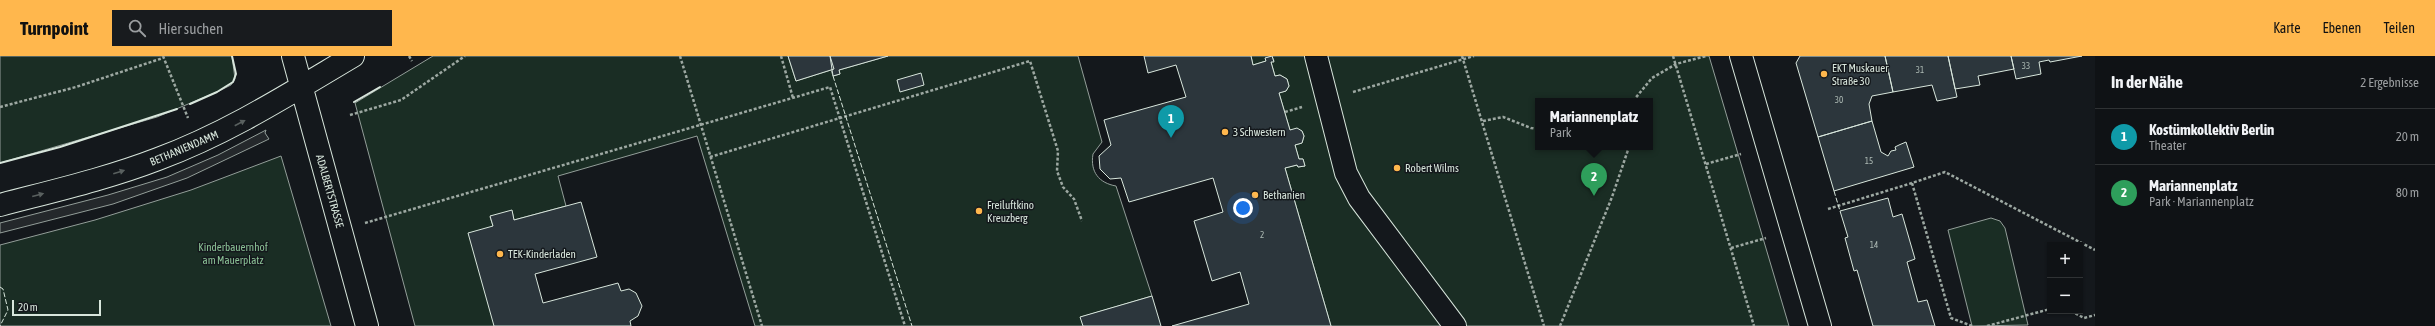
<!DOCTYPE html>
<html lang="de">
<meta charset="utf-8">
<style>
:root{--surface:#0f1215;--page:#181b1e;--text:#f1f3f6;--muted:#9b9ea0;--line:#2f3234;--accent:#ffb74d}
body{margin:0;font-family:"Asap Condensed",sans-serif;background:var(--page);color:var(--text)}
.controls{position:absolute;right:12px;bottom:12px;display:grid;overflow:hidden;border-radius:0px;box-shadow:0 1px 3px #0004}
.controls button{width:36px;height:36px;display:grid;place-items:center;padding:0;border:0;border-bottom:1px solid var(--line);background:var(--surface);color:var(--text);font:20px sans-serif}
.scale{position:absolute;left:12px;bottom:10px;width:89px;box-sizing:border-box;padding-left:4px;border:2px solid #d8e6dc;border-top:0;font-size:11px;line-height:14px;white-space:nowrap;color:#d8e6dc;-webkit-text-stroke:3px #14181c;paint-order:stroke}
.you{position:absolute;left:1243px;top:152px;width:14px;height:14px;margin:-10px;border:3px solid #fff;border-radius:50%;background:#1a73e8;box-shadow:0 0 0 6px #1a73e833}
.badge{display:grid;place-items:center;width:26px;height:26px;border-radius:50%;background:var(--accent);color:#fff;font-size:13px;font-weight:700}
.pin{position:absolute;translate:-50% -33px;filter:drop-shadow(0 1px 2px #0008)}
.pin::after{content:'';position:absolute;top:21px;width:14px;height:12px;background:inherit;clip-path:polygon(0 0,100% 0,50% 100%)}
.popup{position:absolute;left:1535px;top:42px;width:118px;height:52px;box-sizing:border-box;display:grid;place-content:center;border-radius:0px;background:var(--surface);filter:drop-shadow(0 1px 3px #0005);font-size:13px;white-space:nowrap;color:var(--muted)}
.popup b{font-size:15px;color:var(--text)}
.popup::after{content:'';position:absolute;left:50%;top:100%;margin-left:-8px;border:8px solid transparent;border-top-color:var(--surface)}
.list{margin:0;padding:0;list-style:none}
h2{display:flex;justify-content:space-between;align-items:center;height:52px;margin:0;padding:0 16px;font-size:17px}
h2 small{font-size:13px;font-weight:400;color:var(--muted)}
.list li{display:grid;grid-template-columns:26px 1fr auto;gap:12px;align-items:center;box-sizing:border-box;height:56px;padding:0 16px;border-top:1px solid var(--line)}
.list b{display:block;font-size:15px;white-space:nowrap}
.list p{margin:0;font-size:13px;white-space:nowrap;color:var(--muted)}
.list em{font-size:13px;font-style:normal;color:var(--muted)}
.icon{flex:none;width:22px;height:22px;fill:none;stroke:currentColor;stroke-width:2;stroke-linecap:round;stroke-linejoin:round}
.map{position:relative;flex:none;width:2095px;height:270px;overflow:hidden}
header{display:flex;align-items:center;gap:24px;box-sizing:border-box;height:56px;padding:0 20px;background:var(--accent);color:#111}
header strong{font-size:19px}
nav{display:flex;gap:22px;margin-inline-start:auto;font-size:14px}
.search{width:280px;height:36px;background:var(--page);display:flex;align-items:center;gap:10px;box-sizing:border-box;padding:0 14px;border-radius:0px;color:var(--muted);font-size:15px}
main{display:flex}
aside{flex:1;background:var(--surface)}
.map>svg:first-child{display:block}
.green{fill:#1a2d24;stroke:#939e99;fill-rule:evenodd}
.parking{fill:#24282b;stroke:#939e99}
.building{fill:#2c363c;stroke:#d8e6dc}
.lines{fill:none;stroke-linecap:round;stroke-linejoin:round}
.minor-casing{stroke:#d8e6dc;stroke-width:24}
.path{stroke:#9da8a2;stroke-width:2.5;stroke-dasharray:3 2;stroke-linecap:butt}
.minor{stroke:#14181c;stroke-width:22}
.fence{stroke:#d8e6dc;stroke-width:1;stroke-dasharray:5 2;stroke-linecap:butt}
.wall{stroke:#d8e6dc;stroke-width:2}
.oneway{fill:#59605f}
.poi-dot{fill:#ffb74d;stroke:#14181c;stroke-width:1.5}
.labels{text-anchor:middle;stroke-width:3;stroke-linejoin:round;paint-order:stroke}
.number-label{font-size:9px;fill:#adbab4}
.poi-label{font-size:11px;fill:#d8e6dc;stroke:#14181c;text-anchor:start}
.street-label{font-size:11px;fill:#d8e6dc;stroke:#14181c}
.park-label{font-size:11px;fill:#8ac095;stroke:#14181c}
</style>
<header>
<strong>Turnpoint</strong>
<div class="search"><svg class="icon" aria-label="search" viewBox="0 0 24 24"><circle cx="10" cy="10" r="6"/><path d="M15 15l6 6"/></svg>Hier suchen</div>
<nav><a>Karte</a><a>Ebenen</a><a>Teilen</a></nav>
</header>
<main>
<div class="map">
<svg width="2095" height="270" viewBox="0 0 2095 270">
<rect width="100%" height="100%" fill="#14181c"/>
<path class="green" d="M0 0H232L235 23 231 29 217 36 157 61 0 107Z
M433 0H788L796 25 831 14 833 20 840 18 839 14 888 0H1078L1102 86 1093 98C1090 116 1099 127 1116 130L1152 240 1081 261 1083 270H755L697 80 558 120 566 150 514 164 512 155 490 161 493 170 494 270H415L355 47Z
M1251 0H1709L1789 270H1331L1285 112 1297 109 1298 111 1305 110 1303 103H1299L1295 89 1302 87 1304 80 1302 75 1297 73 1290 74 1279 37 1286 35 1289 30 1287 23 1280 19 1275 20 1271 6 1274 5 1272 0 1266 2V5L1253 9ZM1538 45H1650V91H1538Z
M281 100 331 270H0V189L95 164 191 134Z
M1991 162 2000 165 2005 172 2028 269 1972 270 1948 174Z"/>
<path class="parking" d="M266 74 265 77 269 83 187 122 113 148 0 177V167L108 139 167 121 218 99Z"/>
<path class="building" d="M788 0H830L834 13 796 25Z
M830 0H888L839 14 840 18 833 20Z
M1144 0H1251L1253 9 1266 5 1265 2 1272 0 1274 6H1271L1275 20 1280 19 1287 23 1289 30 1286 35 1279 37 1290 74 1297 72 1302 75 1304 80 1302 87 1295 89 1299 103H1303L1305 110 1298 111 1297 109 1285 112 1331 270H1172L1249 248 1240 216 1212 225 1194 165 1223 156 1213 122 1129 146 1121 122 1110 123 1100 113 1099 100 1111 89 1104 64 1186 41 1176 9 1148 17Z
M1800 0H1885L1893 36 1872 40 1869 48 1872 65 1818 81 1796 7Z
M1885 0H1948L1957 41 1937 45 1932 29 1893 36Z
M1948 0H2011L2014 13 1978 20 1980 29 1955 33Z
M2011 0H2082L2050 6 2049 4 2039 6 2041 18 2016 23Z
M921 17 924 29 900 36 897 24Z
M1872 65 1881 96 1888 100 1891 95 1896 94 1895 91 1899 89 1906 86 1914 111 1834 135 1818 81Z
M1888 142 1893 161 1902 158 1915 203 1907 206 1918 246 1927 244 1935 270H1873L1857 214 1854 215 1845 182 1848 181 1840 155Z
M581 146 597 201 535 218 543 247 618 227 621 235 629 233 636 237 642 250 638 260 630 265 631 270H494L468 177 493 170 490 160 512 154 514 164Z
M1152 240 1161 270H1083L1080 261Z"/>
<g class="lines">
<g class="minor-casing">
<path id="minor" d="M293 0 367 270
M1316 0 1346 117 1359 142 1455 270
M1741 0 1820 270
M0 149C53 135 106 123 158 103 228 77 289 38 353 0"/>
</g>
<path class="path" d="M163 0 188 62
M409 0 412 5
M680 0 762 270
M781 0 793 42
M1462 0 1544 270
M1673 0 1754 270
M1353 36 1474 0
M1633 45 1652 22 1676 8 1706 0
M0 51 76 31 163 2
M1285 56 1302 51
M350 59 401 44 465 0
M1483 65 1503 61 1531 72 1538 73
M710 101 1030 5 1058 95 1057 115 1063 131 1074 143 1082 165
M1706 108 1741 98
M1828 153 1912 127
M365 167 830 31 905 270
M1731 192 1766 182
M2071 255 2084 262 2095 259
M1560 270 1612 141 1629 91
M1972 270 1951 262 1912 127 1945 116 2095 194
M1987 270 2050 253"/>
<use href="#minor" class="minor"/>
<path class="fence" d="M833 20 912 270
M1834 135 1840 155
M0 231 3 233 8 254 0 270"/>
<path class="wall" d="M354 46 380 31
M190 48 217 36 233 26 236 18 232 0
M0 107 60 91 177 53"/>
</g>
<defs><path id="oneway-solid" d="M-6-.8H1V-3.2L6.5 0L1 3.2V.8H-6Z"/></defs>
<g class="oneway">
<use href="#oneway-solid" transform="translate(240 67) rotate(-28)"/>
<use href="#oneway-solid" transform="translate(119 116) rotate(-17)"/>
<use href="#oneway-solid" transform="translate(38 139) rotate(-15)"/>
</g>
<g class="poi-dot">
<circle cx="1824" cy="18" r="4"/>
<circle cx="1225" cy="76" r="4"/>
<circle cx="1397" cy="112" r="4"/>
<circle cx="1255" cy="139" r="4"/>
<circle cx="979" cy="155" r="4"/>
<circle cx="500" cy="198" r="4"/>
</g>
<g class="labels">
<g class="number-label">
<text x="2026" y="13">33</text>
<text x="1920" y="17">31</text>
<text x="1839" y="47">30</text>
<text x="1869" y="108">15</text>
<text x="1262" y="182">2</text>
<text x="1874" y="192">14</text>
</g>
<g class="poi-label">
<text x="1832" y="16">EKT Muskauer<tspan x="1832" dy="13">Straße 30</tspan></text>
<text x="1233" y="80">3 Schwestern</text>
<text x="1405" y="116">Robert Wilms</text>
<text x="1263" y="143">Bethanien</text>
<text x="987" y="153">Freiluftkino<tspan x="987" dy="13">Kreuzberg</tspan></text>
<text x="508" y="202">TEK-Kinderladen</text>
</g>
<g class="street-label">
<text transform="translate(184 92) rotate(-23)" y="4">BETHANIENDAMM</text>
<text transform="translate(330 135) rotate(74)" y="4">ADALBERTSTRASSE</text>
</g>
<g class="park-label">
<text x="233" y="195">Kinderbauernhof<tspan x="233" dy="13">am Mauerplatz</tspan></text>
</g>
</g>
</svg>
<div class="controls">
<button>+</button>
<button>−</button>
</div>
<div class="scale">20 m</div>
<div class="you"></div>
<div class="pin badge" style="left:1171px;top:82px;background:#0f9aa8">1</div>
<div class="pin badge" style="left:1594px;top:140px;background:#2e9e5b">2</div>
<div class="popup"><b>Mariannenplatz</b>Park</div>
</div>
<aside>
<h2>In der Nähe<small>2 Ergebnisse</small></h2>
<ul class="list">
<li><span class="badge" style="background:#0f9aa8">1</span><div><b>Kostümkollektiv Berlin</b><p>Theater</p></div><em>20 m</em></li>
<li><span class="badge" style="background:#2e9e5b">2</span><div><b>Mariannenplatz</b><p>Park · Mariannenplatz</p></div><em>80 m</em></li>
</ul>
</aside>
</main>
